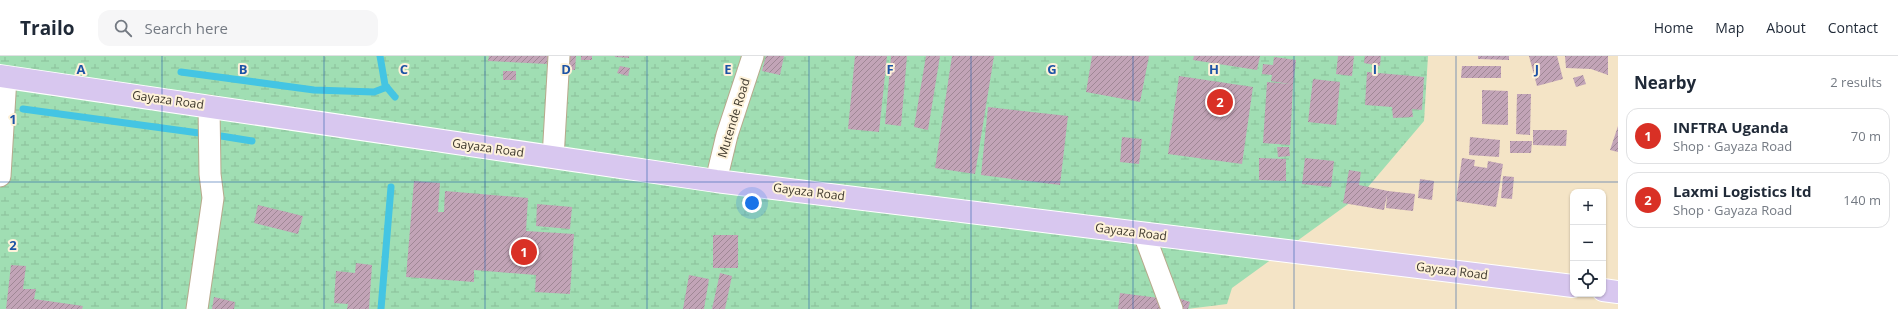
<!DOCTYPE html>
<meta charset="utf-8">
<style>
:root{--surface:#fff;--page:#f6f6f7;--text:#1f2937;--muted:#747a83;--line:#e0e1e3;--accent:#d93025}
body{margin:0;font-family:"Open Sans",sans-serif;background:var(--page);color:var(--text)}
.controls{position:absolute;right:12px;bottom:12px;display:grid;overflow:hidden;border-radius:8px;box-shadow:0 1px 3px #0004}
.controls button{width:36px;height:36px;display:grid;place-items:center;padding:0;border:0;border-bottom:1px solid var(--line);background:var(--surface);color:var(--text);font:20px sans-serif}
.you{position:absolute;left:752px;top:147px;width:14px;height:14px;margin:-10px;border:3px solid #fff;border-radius:50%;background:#1a73e8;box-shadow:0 0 0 6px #1a73e833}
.badge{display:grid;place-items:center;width:26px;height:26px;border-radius:50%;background:var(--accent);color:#fff;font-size:13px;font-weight:700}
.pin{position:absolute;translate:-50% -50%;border:2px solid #fff;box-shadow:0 1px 4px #0006}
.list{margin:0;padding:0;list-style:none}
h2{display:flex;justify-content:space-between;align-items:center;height:52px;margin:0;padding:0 16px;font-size:17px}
h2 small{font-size:13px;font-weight:400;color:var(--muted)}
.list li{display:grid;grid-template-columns:26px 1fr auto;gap:12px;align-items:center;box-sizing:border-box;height:56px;margin:0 8px 8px;padding:0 8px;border:1px solid var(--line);border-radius:12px}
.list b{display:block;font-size:15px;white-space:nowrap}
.list p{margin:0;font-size:13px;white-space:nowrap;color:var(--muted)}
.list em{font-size:13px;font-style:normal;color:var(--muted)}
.icon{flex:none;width:22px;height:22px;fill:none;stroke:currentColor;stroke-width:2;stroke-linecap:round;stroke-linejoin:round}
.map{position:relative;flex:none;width:1618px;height:253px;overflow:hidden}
header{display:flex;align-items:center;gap:24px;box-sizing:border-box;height:56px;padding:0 20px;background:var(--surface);border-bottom:1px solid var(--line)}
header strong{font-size:19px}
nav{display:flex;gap:22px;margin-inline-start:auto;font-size:14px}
.search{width:280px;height:36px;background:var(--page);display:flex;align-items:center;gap:10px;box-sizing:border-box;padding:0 14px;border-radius:12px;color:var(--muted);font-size:15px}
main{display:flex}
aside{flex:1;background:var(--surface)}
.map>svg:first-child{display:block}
.wetland{fill:url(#wetland-marsh)}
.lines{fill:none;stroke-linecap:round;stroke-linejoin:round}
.stream{stroke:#44c5e3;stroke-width:7}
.building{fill:url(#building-hatch)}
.street-casing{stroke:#b8a98c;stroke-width:23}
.primary-casing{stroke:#fff;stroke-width:24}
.street{stroke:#fff;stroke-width:21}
.primary{stroke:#d8c7ef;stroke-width:22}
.grid{fill:none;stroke:#1d53a5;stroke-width:1;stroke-opacity:0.55}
.labels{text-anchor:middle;stroke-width:4;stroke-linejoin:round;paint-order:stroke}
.street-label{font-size:12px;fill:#3e382c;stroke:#fef2da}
.grid-label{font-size:13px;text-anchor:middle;font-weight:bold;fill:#1d53a5;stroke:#fef2da;stroke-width:4;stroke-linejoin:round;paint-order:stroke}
</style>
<header>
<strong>Trailo</strong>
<div class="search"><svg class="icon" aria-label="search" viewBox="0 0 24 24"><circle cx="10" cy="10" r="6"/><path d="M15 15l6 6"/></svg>Search here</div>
<nav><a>Home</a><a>Map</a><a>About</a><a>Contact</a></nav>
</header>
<main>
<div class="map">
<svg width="1618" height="253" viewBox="0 0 1618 253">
<defs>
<pattern id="wetland-marsh" width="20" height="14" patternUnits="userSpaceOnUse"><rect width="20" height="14" fill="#a0deb3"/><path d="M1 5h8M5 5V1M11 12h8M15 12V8" fill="none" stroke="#8bbf9a"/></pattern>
<pattern id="building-hatch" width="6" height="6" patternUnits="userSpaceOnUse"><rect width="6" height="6" fill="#c2a4b7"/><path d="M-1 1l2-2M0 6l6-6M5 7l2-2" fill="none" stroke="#9f8795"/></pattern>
</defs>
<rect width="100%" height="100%" fill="#f4e4c6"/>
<path class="wetland" d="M0 0H1428L1424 65 1362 138 1232 232 1227 248 1187 253H0Z"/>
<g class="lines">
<path class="stream" d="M380 0 385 29 395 41
M181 16 314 34 374 36 387 31
M23 53 199 77
M221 80 252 85
M381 253 391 131"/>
</g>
<path class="building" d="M489 0H548L547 8 488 5Z
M562 0H576L575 14H562Z
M581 0H592V4H581Z
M615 0H629V2L615 1Z
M766 0H784L780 19 762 15Z
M855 0H887L879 76 848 73Z
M891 0H907L901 70 885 68Z
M926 0H940L928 74 914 71Z
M952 0H994L975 118 935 112Z
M1092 0H1149L1140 46 1086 36Z
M1194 0H1260L1257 14 1193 4Z
M1338 0H1354L1352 20 1336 18Z
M1365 0H1381L1380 10 1364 7Z
M1478 0H1509V4L1478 3Z
M1529 0H1557L1563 23 1537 30Z
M1565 0H1608V19L1591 13 1566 12Z
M1274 1 1296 4 1293 28 1290 89 1263 87 1267 26 1290 28 1271 25 1272 19 1262 18 1263 8 1273 9Z
M620 10 630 12 628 20 617 17Z
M1462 10H1501V22H1461Z
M503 15H516V24H503Z
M1367 16 1424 21 1422 54 1412 53 1413 61 1393 62 1392 51 1365 49Z
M1583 19 1586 28 1576 31 1573 22Z
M1179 20 1253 31 1242 108 1168 98Z
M1313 23 1340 26 1336 69 1308 66Z
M1482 34 1508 35V69L1482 68Z
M1517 38H1531L1530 79 1516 78Z
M988 51 1068 60 1060 129 981 119Z
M1618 70V96L1610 94Z
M1533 74H1567L1566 90 1533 89Z
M1122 81 1142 83 1139 108 1120 106Z
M1470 81 1500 84 1499 101 1469 99Z
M1510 85H1532L1531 97H1510Z
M1277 91H1289L1290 100 1278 101Z
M1259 102 1286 103V125L1259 124Z
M1305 102 1334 105 1331 131 1302 128Z
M1462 102 1475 104 1474 110 1487 112 1488 105 1503 108 1496 151 1456 145Z
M1349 114 1361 116 1359 129 1388 135 1415 138 1413 155 1386 152 1387 139 1384 154 1343 147Z
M1503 120 1514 121 1512 143 1501 142Z
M1420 123 1434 125 1432 144 1418 142Z
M414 125 440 127 438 156H444L445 135 528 142 526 175 574 178 570 238 535 236 536 219 474 214V226L406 221Z
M537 148 572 151 570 173 536 170Z
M258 149 303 160 298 178 254 167Z
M713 179H738V212H713Z
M356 207 372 209 369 253H347L348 248 334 247 336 215 355 217Z
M11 209 26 210 23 233H36L34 243 83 250 82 253H6Z
M720 217 732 220 725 253H712Z
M689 219 709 223 704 253H683Z
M1120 237 1167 243 1166 253H1118Z
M214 241 235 246 234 253H212Z
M1178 242 1190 246 1188 253H1174Z"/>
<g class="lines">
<g class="street-casing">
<path id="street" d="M553 102 559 0
M0 120 6 21
M716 125 727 79 753 0
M1144 178 1172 253
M197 253 213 142 210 118 209 50"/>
</g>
<g class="primary-casing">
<path id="primary" d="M0 20 716 125 1573 230
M1603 234 1618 236"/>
</g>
<use href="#street" class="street"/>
<use href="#primary" class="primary"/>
</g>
<path class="grid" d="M162 0V253M324 0V253M485 0V253M647 0V253M809 0V253M971 0V253M1133 0V253M1294 0V253M1456 0V253M0 126H1618"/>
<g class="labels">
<g class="street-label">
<text transform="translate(168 44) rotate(8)" y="4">Gayaza Road</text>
<text transform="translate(734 62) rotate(-73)" y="4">Mutende Road</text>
<text transform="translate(488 92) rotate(8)" y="4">Gayaza Road</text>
<text transform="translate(809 136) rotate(7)" y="4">Gayaza Road</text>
<text transform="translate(1131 176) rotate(7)" y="4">Gayaza Road</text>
<text transform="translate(1452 215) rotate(7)" y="4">Gayaza Road</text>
</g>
</g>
<g class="grid-label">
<text x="81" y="18">A</text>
<text x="243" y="18">B</text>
<text x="404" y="18">C</text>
<text x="566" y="18">D</text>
<text x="728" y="18">E</text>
<text x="890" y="18">F</text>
<text x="1052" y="18">G</text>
<text x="1214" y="18">H</text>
<text x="1375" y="18">I</text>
<text x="1537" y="18">J</text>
<text x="13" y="68">1</text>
<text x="13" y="194">2</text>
</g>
</svg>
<div class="controls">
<button>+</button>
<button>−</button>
<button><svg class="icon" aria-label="locate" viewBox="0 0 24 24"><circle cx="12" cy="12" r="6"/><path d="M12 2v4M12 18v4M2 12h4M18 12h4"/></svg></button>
</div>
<div class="you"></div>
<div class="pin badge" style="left:524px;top:196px">1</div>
<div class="pin badge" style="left:1220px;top:46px">2</div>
</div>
<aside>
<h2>Nearby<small>2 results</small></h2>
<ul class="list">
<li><span class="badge">1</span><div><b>INFTRA Uganda</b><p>Shop · Gayaza Road</p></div><em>70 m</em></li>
<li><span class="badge">2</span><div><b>Laxmi Logistics ltd</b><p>Shop · Gayaza Road</p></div><em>140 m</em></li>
</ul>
</aside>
</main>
